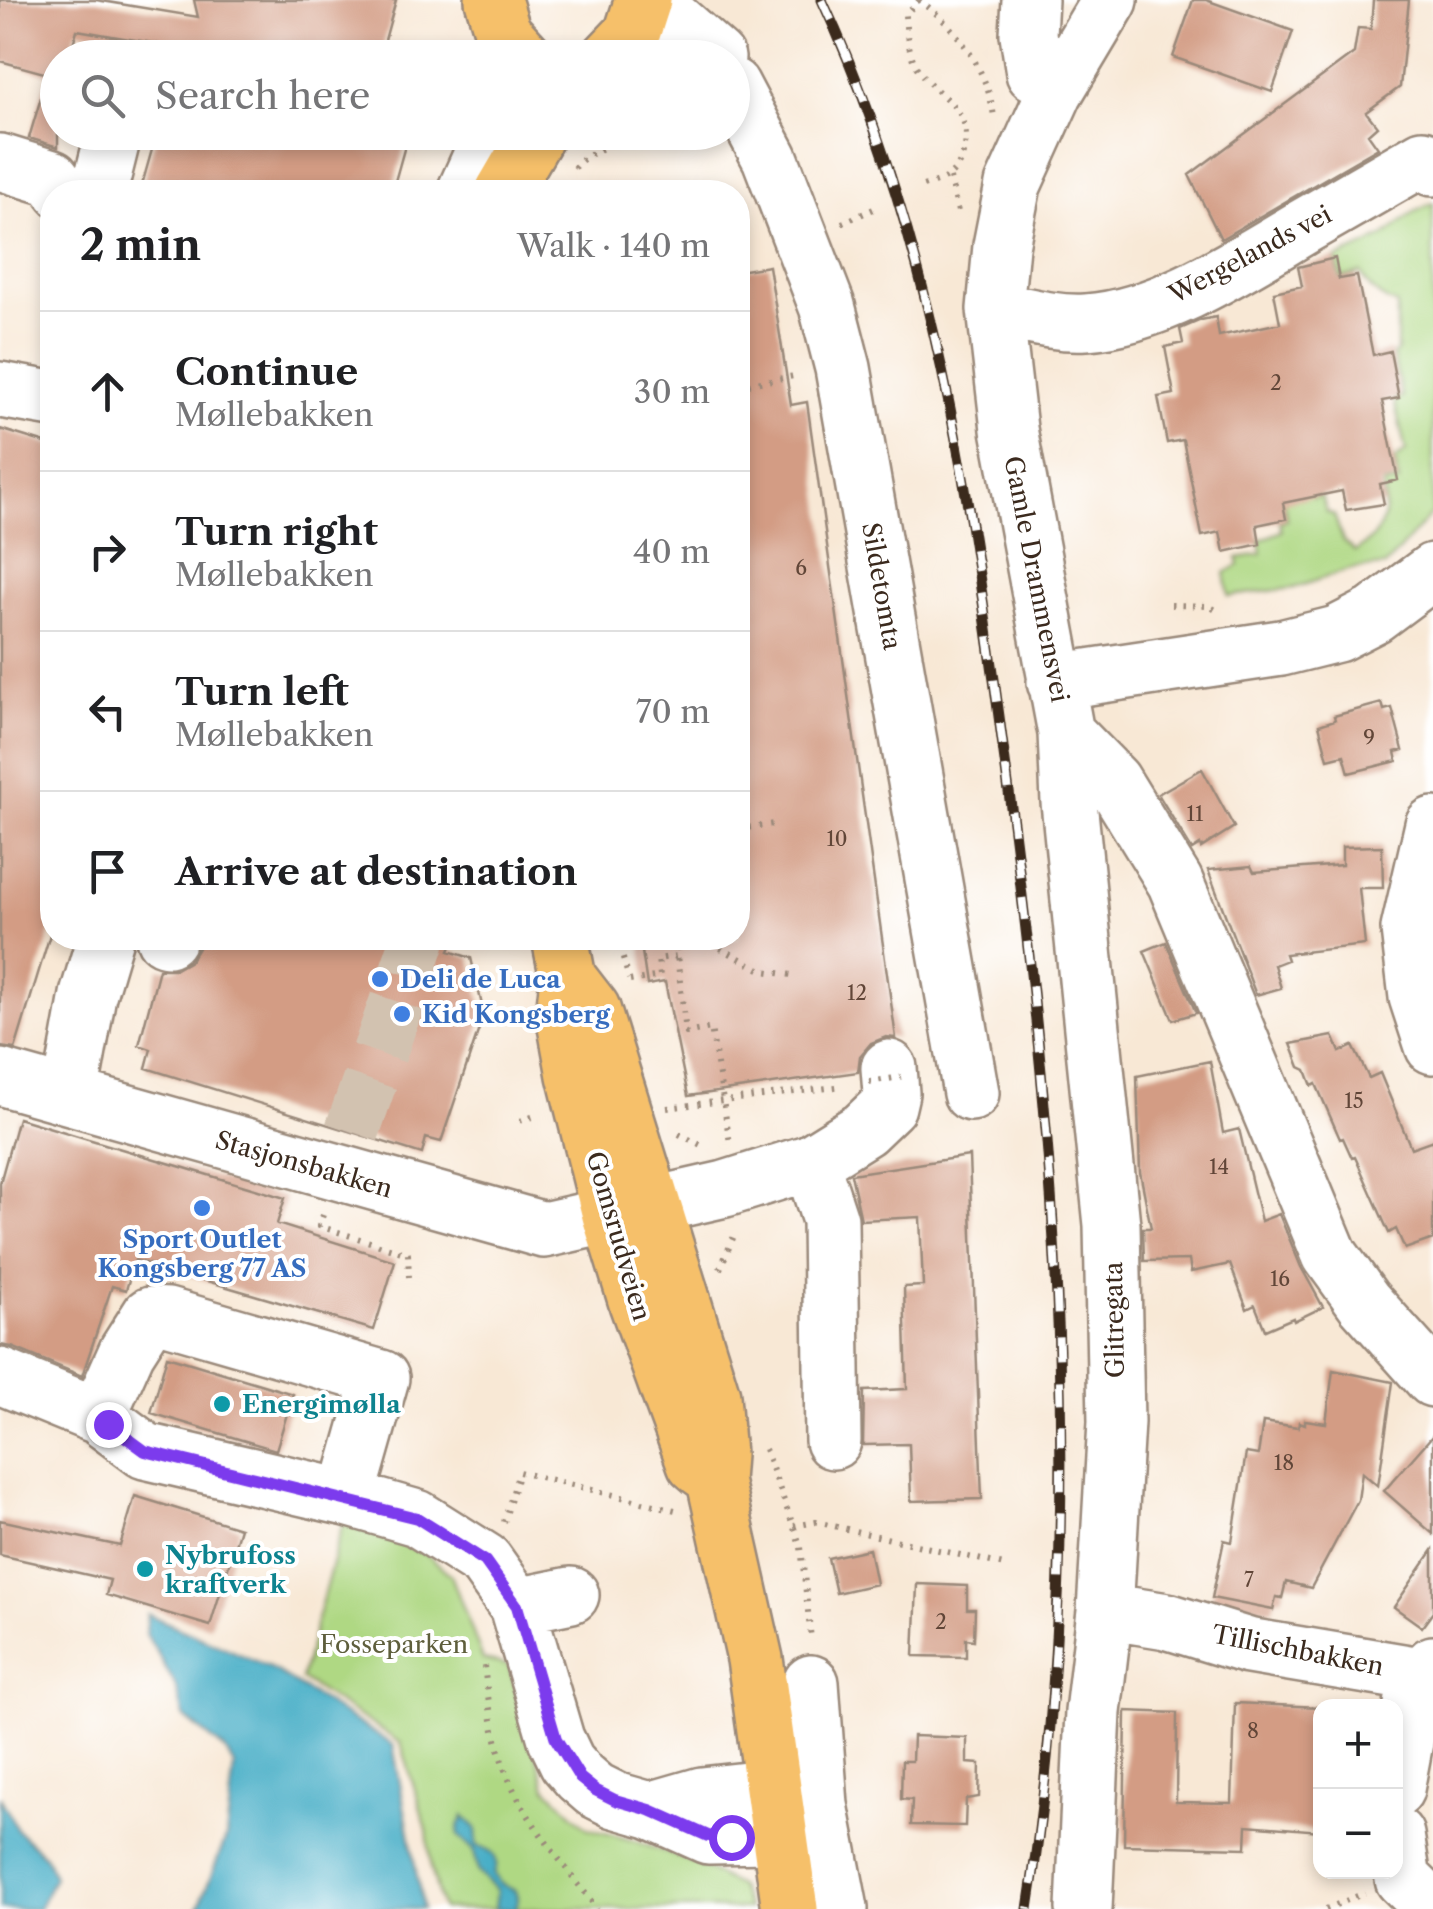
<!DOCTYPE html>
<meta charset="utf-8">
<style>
:root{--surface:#fff;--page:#f2f2f2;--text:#202124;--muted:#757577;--line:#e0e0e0}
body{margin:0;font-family:"Libre Caslon Text",serif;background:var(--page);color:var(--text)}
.controls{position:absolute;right:30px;bottom:30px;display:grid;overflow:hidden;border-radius:20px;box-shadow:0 5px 15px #0003}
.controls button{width:90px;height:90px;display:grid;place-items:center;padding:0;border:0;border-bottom:2px solid var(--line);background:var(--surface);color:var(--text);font:50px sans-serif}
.stop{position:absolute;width:30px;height:30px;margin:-22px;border:8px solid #7c3aed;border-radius:50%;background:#fff}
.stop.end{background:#7c3aed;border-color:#fff;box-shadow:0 2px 10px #0008}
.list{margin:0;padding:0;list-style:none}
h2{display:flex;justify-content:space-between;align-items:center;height:130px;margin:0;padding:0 40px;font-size:42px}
h2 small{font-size:32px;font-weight:400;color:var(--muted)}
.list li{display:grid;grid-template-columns:65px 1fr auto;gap:30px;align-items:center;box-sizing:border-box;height:160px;padding:0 40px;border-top:2px solid var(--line)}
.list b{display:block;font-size:38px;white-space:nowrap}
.list p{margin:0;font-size:32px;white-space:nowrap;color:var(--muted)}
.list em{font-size:32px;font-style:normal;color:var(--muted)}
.icon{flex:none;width:55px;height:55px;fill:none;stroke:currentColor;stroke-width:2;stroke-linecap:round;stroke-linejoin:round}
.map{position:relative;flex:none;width:1433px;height:1909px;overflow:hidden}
.search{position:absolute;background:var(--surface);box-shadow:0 5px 15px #0003;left:40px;top:40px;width:710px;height:110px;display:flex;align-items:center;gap:25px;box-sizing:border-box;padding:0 35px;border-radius:55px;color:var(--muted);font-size:38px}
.panel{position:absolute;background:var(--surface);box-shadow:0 5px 15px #0003;left:40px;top:180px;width:710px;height:770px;border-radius:40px}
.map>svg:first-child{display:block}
.green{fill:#afd883;stroke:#758150;stroke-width:2.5}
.water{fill:#48afc7;stroke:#426c72;stroke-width:2.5}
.building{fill:#d39c84}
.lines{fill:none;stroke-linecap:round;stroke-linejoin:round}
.minor-tunnel{stroke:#d2c2b0;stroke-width:55;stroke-dasharray:55 28;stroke-linecap:butt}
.minor-casing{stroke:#9a897a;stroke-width:60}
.major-casing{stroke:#9a897a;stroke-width:60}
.path{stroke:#9a897a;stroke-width:6;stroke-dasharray:2.5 8;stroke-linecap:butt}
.minor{stroke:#fff;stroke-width:55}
.major{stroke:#f6c06b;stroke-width:55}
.rail-casing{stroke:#3b2a1e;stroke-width:11}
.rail{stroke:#fff;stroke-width:8;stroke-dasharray:22;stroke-linecap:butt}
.path-bridge{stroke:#9a897a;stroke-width:6;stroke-dasharray:2.5 8;stroke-linecap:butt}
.route{stroke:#7c3aed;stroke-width:12}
.shop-dot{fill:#3f7fe0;stroke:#fff;stroke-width:4}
.culture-dot{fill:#0f9aa8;stroke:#fff;stroke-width:4}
.labels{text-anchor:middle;stroke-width:8;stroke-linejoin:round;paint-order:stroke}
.number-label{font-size:20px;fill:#614638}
.street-label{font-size:25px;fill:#3b2a1e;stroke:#fff}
.shop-label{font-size:25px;font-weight:bold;fill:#366cbe;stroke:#fff;text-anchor:start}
.culture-label{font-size:25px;font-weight:bold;fill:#0d838f;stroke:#fff;text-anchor:start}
.park-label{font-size:25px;fill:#5e5e3c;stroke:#fff}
</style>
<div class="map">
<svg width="1433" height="1909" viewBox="0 0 1433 1909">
<rect width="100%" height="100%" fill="#fff"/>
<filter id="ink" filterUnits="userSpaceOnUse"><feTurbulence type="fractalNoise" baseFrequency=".01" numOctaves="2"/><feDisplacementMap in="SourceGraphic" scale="20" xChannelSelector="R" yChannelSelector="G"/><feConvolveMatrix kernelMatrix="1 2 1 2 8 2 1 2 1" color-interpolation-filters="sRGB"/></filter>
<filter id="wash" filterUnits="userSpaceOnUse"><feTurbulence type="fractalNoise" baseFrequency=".0048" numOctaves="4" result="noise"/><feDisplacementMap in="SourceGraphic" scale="40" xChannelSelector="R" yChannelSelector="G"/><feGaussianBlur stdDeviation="2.25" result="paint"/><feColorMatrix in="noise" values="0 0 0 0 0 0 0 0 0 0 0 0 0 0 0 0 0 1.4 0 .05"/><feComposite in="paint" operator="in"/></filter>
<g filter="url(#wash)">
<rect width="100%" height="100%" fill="#f8e8d5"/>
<path class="green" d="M1433 203V512L1385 566 1351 569 1294 588 1229 596 1225 573 1239 565 1238 558 1262 554 1260 540 1282 531 1280 522 1287 520 1270 431 1299 426 1313 498 1321 496 1327 512 1334 515 1343 541 1355 552C1382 534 1389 517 1383 485L1399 482 1395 460 1406 451 1395 404 1396 399 1402 398 1393 355 1397 352V305C1381 299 1368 289 1361 273L1341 278 1336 259 1382 238 1414 212Z
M343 1523 425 1553 451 1575 483 1660 509 1665 546 1787 587 1828 635 1841 695 1863 739 1887 748 1909H442L431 1868 427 1830 401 1743 301 1679Z"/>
<path class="water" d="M147 1614 265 1665 393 1745 423 1909H198L226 1838 234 1766 225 1750 184 1717 176 1686 146 1634Z
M0 1796 17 1830 46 1857 54 1877 39 1909H0Z
M464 1816 476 1828 477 1846C492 1848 501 1859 494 1874L500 1883 515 1891 518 1899 516 1909H495L497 1890 478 1872 474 1850 459 1836 458 1828Z"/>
<g id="blocks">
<path class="building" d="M0 0H96L198 17 194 0H396L380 58H180L182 48 77 30 69 58H58V147L29 138 48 74 0 61Z
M1193 0H1206L1293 31 1272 92 1173 57Z
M1373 0H1409L1400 87 1366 112 1377 126 1368 134 1378 148 1221 239 1189 175 1354 53 1358 28 1371 29Z
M157 132H373L406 142 392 192H140Z
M1335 258 1339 279 1357 276 1373 355 1390 351 1399 398 1382 401 1398 480 1380 484 1384 504 1346 510 1342 491 1283 503 1286 519 1257 525 1260 544 1224 552 1220 532 1202 536 1183 440 1167 443 1158 397 1174 394 1165 347 1183 343 1180 329 1201 320 1216 317 1219 336 1280 323 1274 292 1302 286 1298 267Z
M769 266 791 405 807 402 896 1038 886 1037 871 1043 860 1056 858 1072 688 1096 665 982 647 985 640 938H738V271Z
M0 429 52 445V928L15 1049 0 1047Z
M1382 703 1384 710 1392 708 1403 750 1395 752 1397 761 1349 773 1344 755 1328 759 1319 725 1335 720 1334 716Z
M1202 769 1234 827 1201 848 1200 845 1192 850 1158 794Z
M1382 846 1383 888H1359L1365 945 1285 954 1287 960 1274 965 1281 988 1256 995 1208 870 1251 866 1254 872 1342 865V847Z
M198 938H454L449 951 471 958 484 1014 441 1142 426 1138 422 1154 146 1068 151 1049 139 1045 159 969H176L190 961 198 948Z
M1166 942 1196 1013 1173 1020 1144 951Z
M1333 1036 1340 1052 1353 1046 1369 1078 1380 1073 1411 1148 1433 1140V1239L1405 1249 1396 1229 1389 1233 1355 1157 1352 1158 1343 1138 1340 1139 1316 1084 1312 1086 1306 1070 1300 1067 1291 1044Z
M1210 1061 1223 1133 1239 1129 1261 1221 1279 1214 1301 1267 1323 1307 1294 1321 1293 1318 1265 1330 1255 1305 1247 1309 1230 1264 1191 1272 1189 1260 1144 1261 1143 1228H1151L1140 1172 1137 1076Z
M18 1118 285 1198 277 1224 395 1261 374 1330 135 1260 126 1290 112 1286 82 1376 12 1347 0 1345V1183Z
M969 1156 982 1499 911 1501 909 1444 863 1445 864 1391 907 1389 904 1287 923 1286 920 1217 861 1220 851 1174Z
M167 1356 293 1394 276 1450 151 1413Z
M1333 1370 1393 1382 1378 1486 1362 1472 1358 1500 1311 1588 1286 1582 1282 1598 1276 1597 1273 1610 1212 1598 1224 1540 1232 1542 1246 1453 1258 1455 1263 1422 1298 1427 1299 1422 1305 1424V1420L1326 1423Z
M1433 1435V1534L1384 1491Z
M135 1496 240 1528 210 1626 106 1595 110 1580 0 1555V1520L120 1546Z
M869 1549 876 1584 836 1593 828 1558Z
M1433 1550V1612L1422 1627 1394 1607Z
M917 1584 967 1586V1609H975L974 1640 966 1639V1657L914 1656Z
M1235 1703 1320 1707V1831L1247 1825 1246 1848 1124 1845 1126 1711 1177 1713 1176 1802 1232 1803Z
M913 1736 967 1738V1763L980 1764 979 1797 966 1799 965 1826 911 1825 912 1800 901 1799 902 1761H912Z"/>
</g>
</g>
<g filter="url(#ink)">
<use href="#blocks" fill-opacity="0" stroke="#9a897a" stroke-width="2.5"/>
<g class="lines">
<path class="minor-tunnel" d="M352 1132 419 938"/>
<g class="minor-casing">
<path id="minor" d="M651 0 717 58
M1030 0 1028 34 1034 73
M1110 0 1055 92 1013 185 1001 246 995 309 1009 429 1066 733 1113 781 1175 882 1330 1255 1364 1302 1433 1379
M732 86 770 158 827 306 843 368 971 1093
M0 162 52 178 63 192
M99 192 114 132
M465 192 487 143
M995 309C1025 315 1056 324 1086 322 1160 317 1241 264 1303 227 1343 204 1383 181 1423 158L1433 168
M0 390 52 399
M1055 682 1281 648 1337 634 1374 615 1433 571
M1066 733 1069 802 1112 1225 1116 1422 1105 1611 1093 1712 1084 1909
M1433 825 1409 929 1417 997 1433 1046
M164 938 168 939
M0 1077 544 1230 725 1189 811 1162 864 1129 888 1106 891 1093 889 1068
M70 1095 88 995 105 938
M811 1162 830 1220 833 1441
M0 1376 98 1416 145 1451 347 1498 417 1518 485 1561 517 1606 556 1739 567 1762 580 1777 595 1790 615 1800 650 1810 708 1836 781 1835
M98 1416 127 1351 150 1315 167 1316 381 1378 347 1498
M517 1606 571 1595
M1105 1611 1167 1621 1248 1646 1433 1677
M811 1683 820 1805 840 1909
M1396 1789 1413 1700 1433 1664
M650 1810 702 1795 774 1787
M1396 1835 1403 1879 1433 1908"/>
</g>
<g class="major-casing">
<path id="major" d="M493 0 503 33 526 58
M609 58 632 34 643 0
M503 192 538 132
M560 938 568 978 564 1015 575 1075 610 1215 637 1303 695 1463 703 1470
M568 978 592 1009 712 1396 717 1455 715 1481 755 1659 790 1909"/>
</g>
<path class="path" d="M919 0C957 27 988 70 994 117
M919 0 905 15C906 31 908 47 914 62 931 98 978 104 963 154 956 176 944 180 923 186
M574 168C590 148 626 141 649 132
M950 178 959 216
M842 223 876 208
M738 386 800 375
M738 592 743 591
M1171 605 1209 606 1219 612
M738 829 774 824
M617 938 629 979
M675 938 686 1033 711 1028 730 1143
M702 938 763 971 792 975
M630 981 660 976 658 959 676 956
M667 1108 843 1086
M520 1121 538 1115
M679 1134 703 1146
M323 1215 319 1226 408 1254 409 1277
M720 1269 736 1231
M765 1449 801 1547 811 1639
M504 1522 519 1472 675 1510
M794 1526 816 1522 1004 1565
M484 1666C488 1697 492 1728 501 1758 518 1814 563 1862 597 1909
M1326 1909 1365 1893"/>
<use href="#minor" class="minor"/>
<use href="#major" class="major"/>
<g class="rail-casing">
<path id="rail" d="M822 0C933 238 970 496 1004 754 1056 1143 1089 1518 1028 1909"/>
</g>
<use href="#rail" class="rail"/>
<path class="path-bridge" d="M869 1082 901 1077"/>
</g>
</g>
<g class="lines" filter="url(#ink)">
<path class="route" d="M108 1424 145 1451 417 1518 485 1561 517 1606 556 1739 580 1778 595 1790 615 1800 650 1810 708 1836 731 1837"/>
</g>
<g class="shop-dot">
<circle cx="380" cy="979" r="10"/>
<circle cx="402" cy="1014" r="10"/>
<circle cx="202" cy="1208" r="10"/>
</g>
<g class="culture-dot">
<circle cx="222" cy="1404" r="10"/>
<circle cx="145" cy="1569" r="10"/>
</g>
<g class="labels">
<g class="number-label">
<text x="1276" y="390">2</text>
<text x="801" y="575">6</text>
<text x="1369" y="745">9</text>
<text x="1195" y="821">11</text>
<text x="837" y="846">10</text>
<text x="857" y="1000">12</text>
<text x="1354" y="1108">15</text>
<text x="1219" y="1174">14</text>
<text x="1280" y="1286">16</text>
<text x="1284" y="1470">18</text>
<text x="1249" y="1587">7</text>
<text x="941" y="1629">2</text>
<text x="1253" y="1738">8</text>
</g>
<g class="street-label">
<text transform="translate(1250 254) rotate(-28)" y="9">Wergelands vei</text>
<text transform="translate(1037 579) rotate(79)" y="9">Gamle Drammensvei</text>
<text transform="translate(882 586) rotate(80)" y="9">Sildetomta</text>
<text transform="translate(304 1164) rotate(16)" y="9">Stasjonsbakken</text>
<text transform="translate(619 1236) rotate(74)" y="9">Gomsrudveien</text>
<text transform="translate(1114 1320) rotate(-91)" y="9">Glitregata</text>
<text transform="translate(1298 1650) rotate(11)" y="9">Tillischbakken</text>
</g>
<g class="shop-label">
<text x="400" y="988">Deli de Luca</text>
<text x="422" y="1023">Kid Kongsberg</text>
<text x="202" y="1248" text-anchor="middle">Sport Outlet<tspan x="202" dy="29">Kongsberg 77 AS</tspan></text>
</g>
<g class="culture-label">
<text x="242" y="1413">Energimølla</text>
<text x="165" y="1564">Nybrufoss<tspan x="165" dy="29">kraftverk</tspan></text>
</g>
<g class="park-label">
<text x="394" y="1653">Fosseparken</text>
</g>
</g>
</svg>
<div class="controls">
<button>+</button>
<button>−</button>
</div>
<div class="stop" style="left:731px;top:1837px"></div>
<div class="stop end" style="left:108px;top:1424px"></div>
<div class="search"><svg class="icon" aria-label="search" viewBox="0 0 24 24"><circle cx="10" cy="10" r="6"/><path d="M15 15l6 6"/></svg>Search here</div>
<section class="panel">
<h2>2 min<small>Walk · 140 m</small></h2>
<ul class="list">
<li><svg class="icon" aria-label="ahead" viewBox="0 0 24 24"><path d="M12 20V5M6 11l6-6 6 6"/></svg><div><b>Continue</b><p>Møllebakken</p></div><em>30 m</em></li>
<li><svg class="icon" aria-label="right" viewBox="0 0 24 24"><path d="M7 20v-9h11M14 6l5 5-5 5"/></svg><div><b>Turn right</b><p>Møllebakken</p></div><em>40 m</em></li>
<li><svg class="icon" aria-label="left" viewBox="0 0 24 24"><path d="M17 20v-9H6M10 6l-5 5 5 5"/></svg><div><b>Turn left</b><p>Møllebakken</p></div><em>70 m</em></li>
<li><svg class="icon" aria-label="arrive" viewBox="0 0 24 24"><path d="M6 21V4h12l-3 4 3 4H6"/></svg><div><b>Arrive at destination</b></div></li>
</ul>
</section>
</div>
